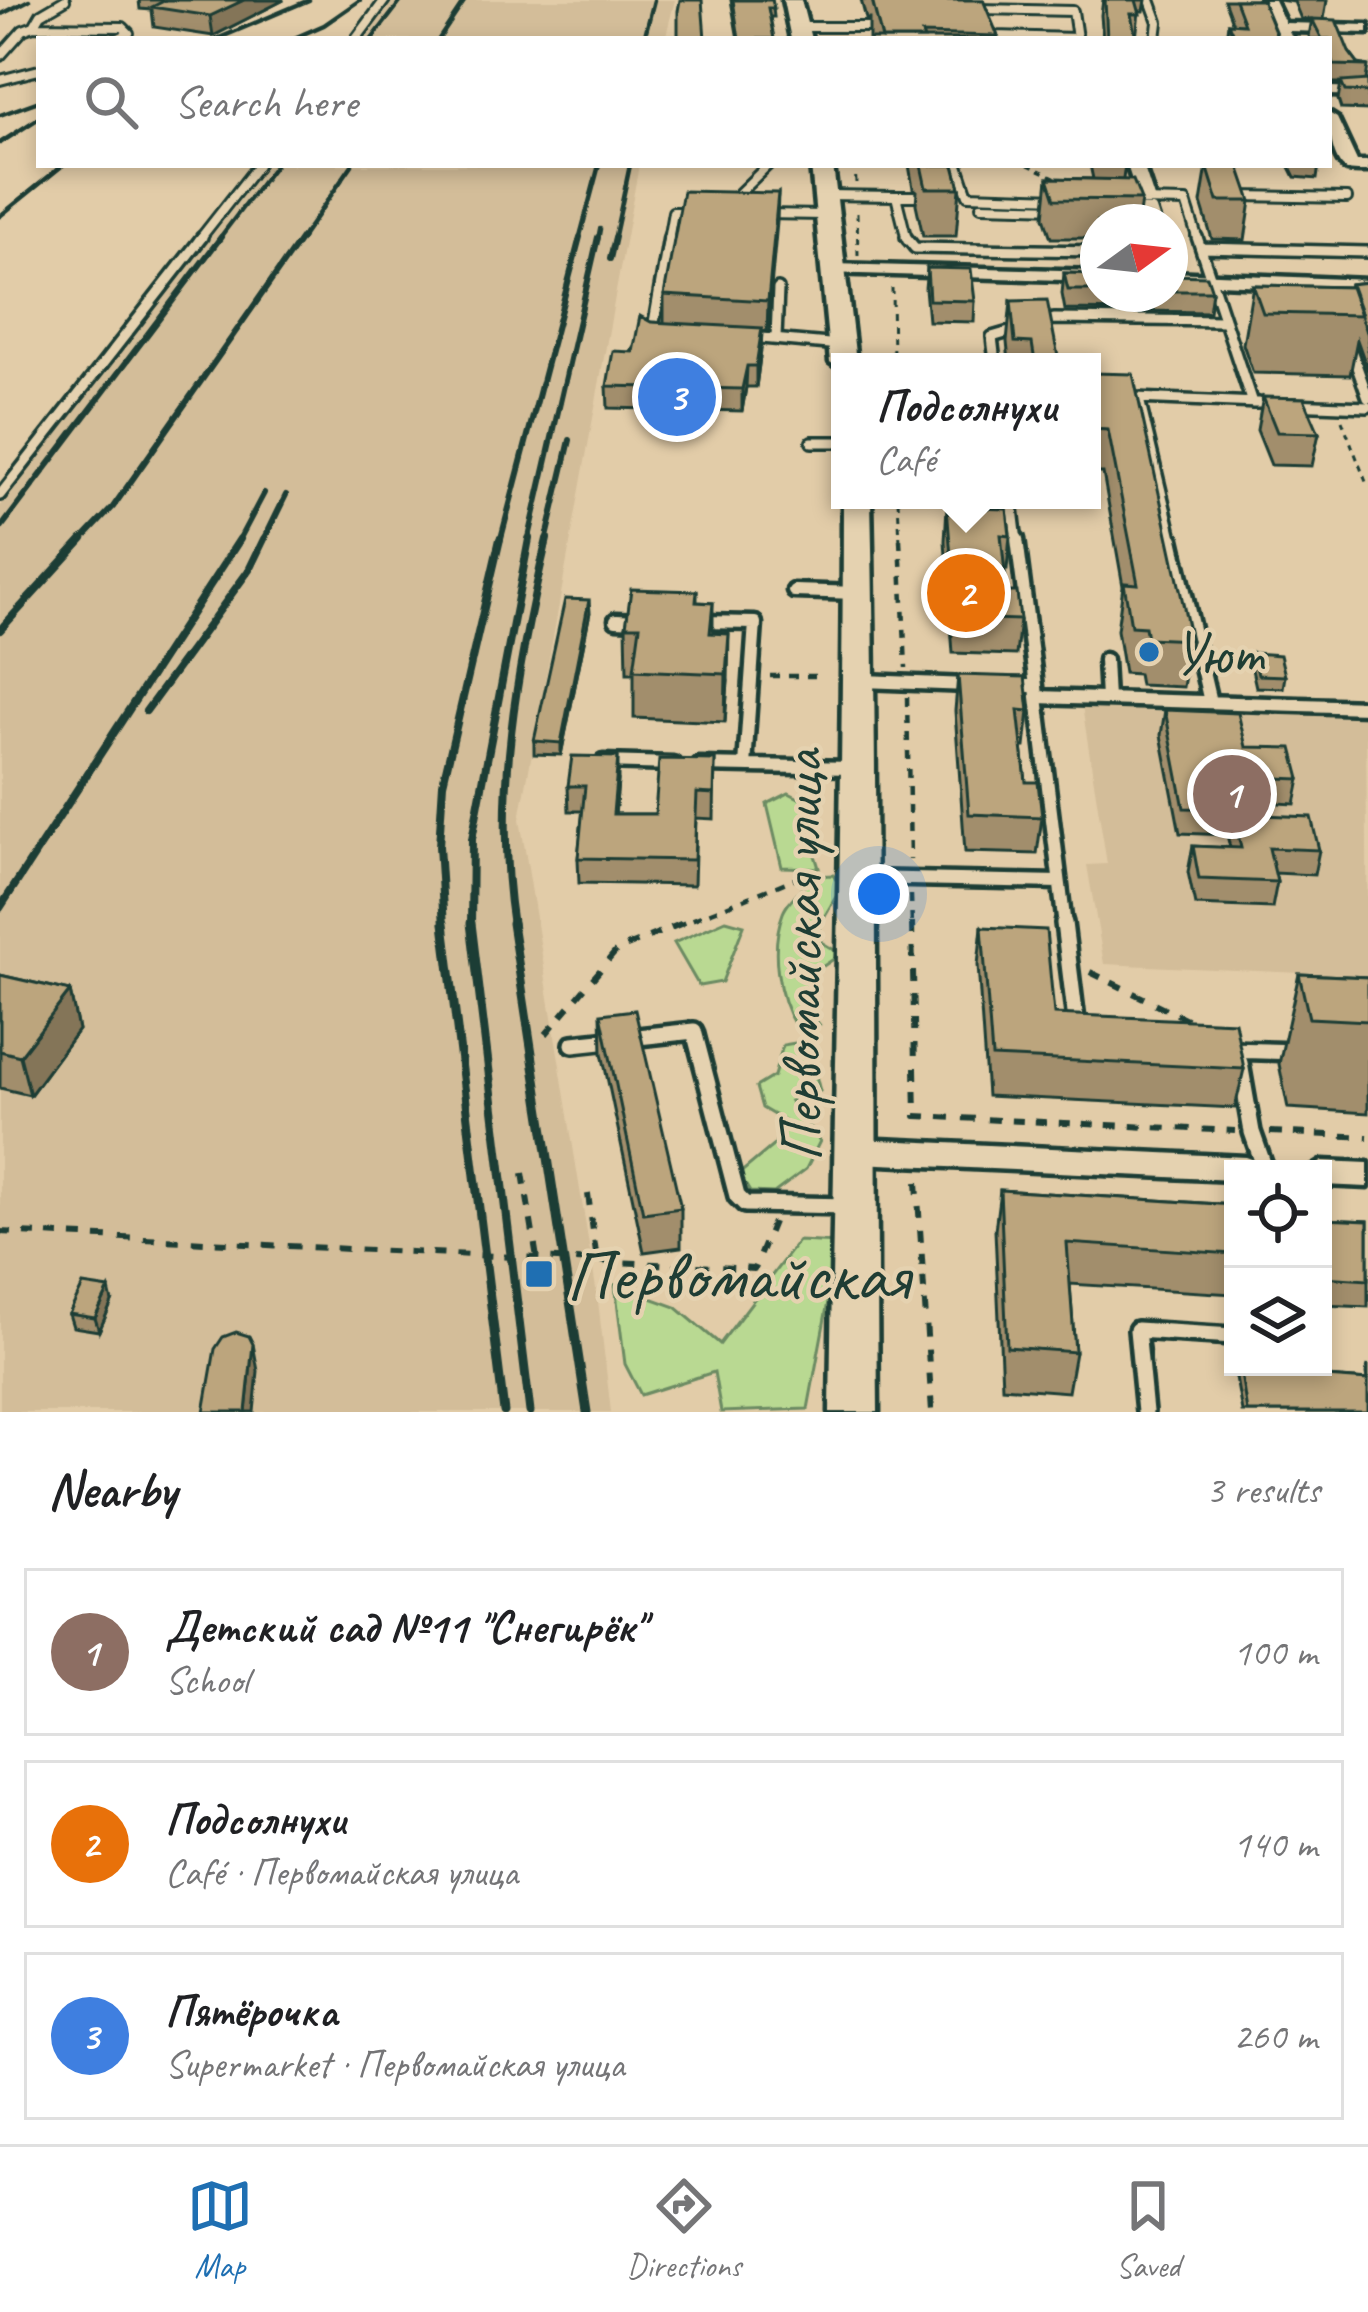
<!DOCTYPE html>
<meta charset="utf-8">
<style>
:root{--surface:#fff;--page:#f6f6f6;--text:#202124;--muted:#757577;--line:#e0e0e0;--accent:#1f6fb2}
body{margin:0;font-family:Caveat,sans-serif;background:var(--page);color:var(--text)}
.controls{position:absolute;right:36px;bottom:36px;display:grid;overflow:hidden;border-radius:0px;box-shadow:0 6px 18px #0003}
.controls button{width:108px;height:108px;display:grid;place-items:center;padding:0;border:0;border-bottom:3px solid var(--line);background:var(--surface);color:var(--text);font:60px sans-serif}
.compass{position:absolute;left:1080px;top:204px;width:108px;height:108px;border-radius:50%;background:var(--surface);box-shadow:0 6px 18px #0003;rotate:75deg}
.you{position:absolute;left:879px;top:894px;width:42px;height:42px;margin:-30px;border:9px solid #fff;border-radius:50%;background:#1a73e8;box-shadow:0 0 0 18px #1a73e833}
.badge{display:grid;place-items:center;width:78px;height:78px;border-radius:50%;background:var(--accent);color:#fff;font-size:39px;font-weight:700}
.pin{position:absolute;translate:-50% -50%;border:6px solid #fff;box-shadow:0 3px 12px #0006}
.popup{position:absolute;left:831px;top:353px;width:270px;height:156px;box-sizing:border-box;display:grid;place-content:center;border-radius:0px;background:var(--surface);filter:drop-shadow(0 3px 9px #0005);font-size:39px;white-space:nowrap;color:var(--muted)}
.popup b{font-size:45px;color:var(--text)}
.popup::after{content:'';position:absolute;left:50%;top:100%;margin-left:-24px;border:24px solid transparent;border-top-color:var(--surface)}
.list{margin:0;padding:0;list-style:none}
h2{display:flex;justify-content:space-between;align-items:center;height:156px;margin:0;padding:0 48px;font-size:51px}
h2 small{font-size:39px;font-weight:400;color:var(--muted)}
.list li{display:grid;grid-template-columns:78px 1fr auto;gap:36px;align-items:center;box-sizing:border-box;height:168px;margin:0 24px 24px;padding:0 24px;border:3px solid var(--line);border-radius:0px}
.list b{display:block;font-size:45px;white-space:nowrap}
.list p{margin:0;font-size:39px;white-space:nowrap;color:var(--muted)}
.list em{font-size:39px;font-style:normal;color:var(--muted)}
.icon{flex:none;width:66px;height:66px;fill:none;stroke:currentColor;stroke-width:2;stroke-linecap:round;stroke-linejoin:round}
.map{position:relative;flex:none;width:1368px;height:1412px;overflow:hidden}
.search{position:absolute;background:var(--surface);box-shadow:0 6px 18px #0003;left:36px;right:36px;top:36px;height:132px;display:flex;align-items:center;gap:30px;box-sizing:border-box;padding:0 42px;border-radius:0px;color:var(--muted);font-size:45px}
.sheet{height:732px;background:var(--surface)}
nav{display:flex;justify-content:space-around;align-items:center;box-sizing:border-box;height:168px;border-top:3px solid var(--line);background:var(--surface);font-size:33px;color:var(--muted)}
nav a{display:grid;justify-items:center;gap:6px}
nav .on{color:var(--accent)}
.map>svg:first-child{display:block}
.built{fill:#d3bd99}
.green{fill:#b9d992;stroke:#6c8b63;stroke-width:3}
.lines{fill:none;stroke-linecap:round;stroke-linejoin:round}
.lane-far3-casing{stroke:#1f3d34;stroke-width:14}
.lane-far2-casing{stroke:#1f3d34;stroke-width:16}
.lane-far1-casing{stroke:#1f3d34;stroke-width:21}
.lane-casing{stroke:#1f3d34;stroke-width:24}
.street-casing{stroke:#1f3d34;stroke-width:9}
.secondary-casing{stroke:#1f3d34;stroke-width:9}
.path-far2{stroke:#1f3d34;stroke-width:3;stroke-dasharray:6 6;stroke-linecap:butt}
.path-far1{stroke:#1f3d34;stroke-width:4.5;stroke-dasharray:9 9;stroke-linecap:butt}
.path{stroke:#1f3d34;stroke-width:6;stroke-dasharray:12 12;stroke-linecap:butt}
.lane-far3{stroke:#e5d2b0;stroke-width:8}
.lane-far2{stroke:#e5d2b0;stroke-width:9}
.lane-far1{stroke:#e5d2b0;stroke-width:12}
.lane{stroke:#e5d2b0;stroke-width:15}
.street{fill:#e5d2b0;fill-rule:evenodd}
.secondary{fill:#e5d2b0;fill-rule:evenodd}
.rail-far3{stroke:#1f3d34;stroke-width:4.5}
.rail-far2{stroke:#1f3d34;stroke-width:6}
.rail-far1{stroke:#1f3d34;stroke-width:8}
.rail{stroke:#1f3d34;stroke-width:9}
.path-bridge{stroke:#1f3d34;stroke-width:6;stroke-dasharray:12 12;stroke-linecap:butt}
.wall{fill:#a28e6c;stroke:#1f3d34;stroke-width:3}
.shaded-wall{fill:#847458;stroke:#1f3d34;stroke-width:3}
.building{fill:#bca57d;stroke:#1f3d34;stroke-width:3}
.poi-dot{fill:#1f6fb2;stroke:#e5d2b0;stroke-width:4.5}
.labels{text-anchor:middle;stroke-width:9;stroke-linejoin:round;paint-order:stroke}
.poi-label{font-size:60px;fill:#1f3d34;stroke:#e5d2b0;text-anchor:start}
.street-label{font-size:60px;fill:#1f3d34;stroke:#e5d2b0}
.near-poi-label{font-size:72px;fill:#1f3d34;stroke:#e5d2b0;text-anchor:start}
</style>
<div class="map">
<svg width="1368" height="1412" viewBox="0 0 1368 1412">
<rect width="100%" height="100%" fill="#e2cca8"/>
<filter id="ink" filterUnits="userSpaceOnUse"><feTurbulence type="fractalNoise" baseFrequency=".00833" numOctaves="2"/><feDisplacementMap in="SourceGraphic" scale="24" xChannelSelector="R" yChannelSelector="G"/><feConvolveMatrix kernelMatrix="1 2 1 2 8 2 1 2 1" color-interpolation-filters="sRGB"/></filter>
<g filter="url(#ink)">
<path class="built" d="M394 0H675L665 39H365Z
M267 165H639L520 819 598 1301 611 1412H0V506Z
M1082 706 1366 716 1368 976 1104 964 1087 865 1107 864Z"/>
<path class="green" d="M789 793 820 809 809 836 819 868 782 867 767 804Z
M833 875 841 888 820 924 821 942 841 954 810 975 806 1007 819 1024 796 1027C777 997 770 947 783 913 788 900 804 887 814 876Z
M726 920 744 925 722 982 699 986 674 943Z
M807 1041 820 1091 790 1101 820 1141 806 1169 774 1193 750 1192 739 1174 775 1144 784 1121 762 1108 756 1087 774 1076 783 1045Z
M798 1241 839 1243 808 1409 721 1412 714 1372 641 1395 625 1364 615 1285 676 1307 720 1344Z"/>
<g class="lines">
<g class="lane-far3-casing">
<path id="lane-far3" d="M1150 0 1158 22 1156 39
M980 14 978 9 1073 11 1077 38 995 36 987 29
M34 26 41 14 65 0
M798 27H881
M356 39 385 0
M0 56 23 30 34 26 123 27 129 33 117 39
M0 80 39 70
M958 165 968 195 1060 198
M826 195 896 196 907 240
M896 196H915
M1238 196 1347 198
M734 198 768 165
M1140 201 1186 202 1198 240
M981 206 1058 208
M1126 209 1152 210 1156 222
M765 214 824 215
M199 240 258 165
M668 240 673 212H691"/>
</g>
<g class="lane-far2-casing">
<path id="lane-far2" d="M906 237 915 248 1098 251
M1197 237 1252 403
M1201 248 1368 252
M652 334 669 237
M750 337 840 345
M776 338 778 289
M1350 347 1368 398
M995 362 992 337 1054 319 1225 321
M1135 398 1259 403
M1139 399 1173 542
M1291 404 1368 407
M812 442H840
M0 495 202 237
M1012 500 1017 542"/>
</g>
<g class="lane-far1-casing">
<path id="lane-far1" d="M1017 539 1036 686
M1172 539 1210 702
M794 591 858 593
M616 620 639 621
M702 622 755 623 745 766
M1105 660 1107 699
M863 681 969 685
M1013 686H1036L1037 697 1368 707
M1037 697 1065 926
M603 762 673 764
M699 765 853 768
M862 878 1059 882"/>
</g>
<g class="lane-casing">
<path id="lane" d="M1064 923 1077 1029
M573 1044 694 1031 737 1196 745 1204 849 1206
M1229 1050 1298 1052
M1240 1063 1252 1132 1265 1169
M1145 1412 1137 1330 1233 1336"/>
</g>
<g class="street-casing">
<path id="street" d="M1260 0H1274L1285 23 1368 25V33L1289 31 1293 39H1279Z
M1329 87 1368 88V96L1329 95Z
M1329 113 1337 118 1357 161H1368V171C1366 171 1350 171 1347 170 1332 162 1329 129 1329 113Z
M1127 165H1143L1155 201 1153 204 1139 201Z
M832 264 1098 271V281L826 273 823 269Z
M1170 272 1368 280V290L1170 282Z
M858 1139 1246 1157 1257 1161 1261 1169H1233V1180L858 1163 847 1159 843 1151 847 1143Z
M1323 1161 1368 1163V1187L1323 1185V1169H1310Z"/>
</g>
<g class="secondary-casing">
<path id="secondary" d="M783 0H801L811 39H791Z
M811 165H833L856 362H840V369L830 362Z
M843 500H871C878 804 875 1108 878 1412H830C834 1108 843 804 843 500Z"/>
</g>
<path class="path-far2" d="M855 165 856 183
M1028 165 1059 179
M857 213 858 255
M892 288 893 362
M1342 420 1368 487
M898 500 900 542"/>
<path class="path-far1" d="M900 539 906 668
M770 676H819
M907 697 910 860
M911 895 912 926
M676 926 794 879"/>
<path class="path" d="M912 923 916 1116 1235 1131
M1090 972 1193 1022
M546 1034 617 950 683 923
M1270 1132 1368 1137
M523 1173 537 1258
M917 1182 932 1412
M588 1194 597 1261 754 1269 773 1222"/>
<use href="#lane-far3" class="lane-far3"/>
<use href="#lane-far2" class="lane-far2"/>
<use href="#lane-far1" class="lane-far1"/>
<use href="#lane" class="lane"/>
<use href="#street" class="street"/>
<use href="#secondary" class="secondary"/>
<path class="rail-far3" d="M0 15 29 0
M217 39 309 0
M292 39 324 25 360 0
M372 39 402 0
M439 39 465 0
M644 39 654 0
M0 115 39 101
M0 143 39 118
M0 216 63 165
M218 240 275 165
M300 240 352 165
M579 240 599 165
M598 240 600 229
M614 240 630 165"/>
<path class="rail-far2" d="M610 259 615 237
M0 529 221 237
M80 542 113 507 302 237
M238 542 264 493
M263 542 286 495
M500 542 580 237
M528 542 598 237
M546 542 570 440"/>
<path class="rail-far1" d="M0 630 83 539
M146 711 249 570 264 539
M0 908 240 539
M444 926 439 846 443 783 500 539
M471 926 472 839 529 539
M513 926C493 796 517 666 547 539"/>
<path class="rail" d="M444 923 504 1412
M471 923 530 1412
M512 923 587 1412"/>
<path class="path-bridge" d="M0 1232 597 1261"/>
</g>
<path class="wall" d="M139 0H284L213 36 154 27 152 10 140 9Z
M731 0H772L774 17H770L774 39H738Z
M861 0H983L998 39H869V19H866Z
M1103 0H1146L1144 11H1139L1136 39H1103L1101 15Z
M1224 0H1262L1277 39H1226L1228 23 1233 24Z
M1278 0H1327L1324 19 1358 64 1368 66 1366 80H1368V110L1341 109 1338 100 1341 83H1331L1329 78V39H1310L1309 36 1312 19H1301L1294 2Z
M909 165H954L960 188 956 236H923L916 204 917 191 913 188Z
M1090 165H1125L1123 179 1141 200 1138 222H1098V238H1051L1044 217 1048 178 1093 179Z
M1289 165H1319L1317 179 1295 177Z
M1207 166 1251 201 1245 240 1212 239 1201 203Z
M778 193 767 332 762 331 761 349 756 387H746L742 411 608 408 607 386 651 322 664 323V295Z
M927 268 975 301 974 322 928 321 925 288Z
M1064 273 1098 274V294H1170V275L1212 291 1209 312 1065 310 1062 294Z
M1368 282V371L1357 340 1350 375 1253 373 1243 344 1253 285 1349 287 1350 284Z
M1011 301 1059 362H1009L1007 342Z
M1092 373 1191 640 1183 687 1140 685 1138 674 1124 673 1117 630 1123 586 1103 473H1092Z
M1263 397 1319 433 1312 466 1271 465 1257 430Z
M947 507 1010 536 1007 570H1004L1007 592 1020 620 1016 655 953 653 945 541Z
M697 591V602L713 603V634L728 681 725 722 634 718V673H627L626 626Z
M590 612 561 755 534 754V741Z
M1253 653 1285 676 1283 688 1256 687 1251 665Z
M958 675 1029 711 1025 747H1022L1026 782 1042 817 1037 854 965 852 955 711Z
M1165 710 1246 747 1300 779 1295 804 1259 802 1262 815 1319 850 1314 875 1275 873 1277 882 1272 908 1195 905 1188 872 1193 846 1230 848 1227 835 1180 833 1161 735Z
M715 760 714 819 696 818 694 885 579 883 578 858 583 811H569L568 786 618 781 615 814H655Z
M982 927 1054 1014 1244 1069 1235 1108 987 1096 978 965Z
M1299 974 1368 977V1113L1288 1108 1279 1064Z
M0 975 70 991 78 1030 30 1095 0 1088Z
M601 1014 681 1208V1247L644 1252 602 1053Z
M1000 1190 1233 1205V1294L1070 1284 1075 1352 1068 1392 1002 1387 995 1230Z
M1323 1219 1368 1221V1307L1323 1305Z
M112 1302 99 1331 73 1327 69 1314Z
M1368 1365V1412H1242L1236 1378 1239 1367H1310L1312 1376 1367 1380 1366 1373Z"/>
<path class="shaded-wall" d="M244 0H284L213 36 210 16Z
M778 193 777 222 767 332 768 301Z
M762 328 761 349 756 387V366Z
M747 366 746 387 742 411V389Z
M589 600 590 612 561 755V743Z
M729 634 728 681 725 722 726 674Z
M618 757V781L613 839V814Z
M70 991 78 1030 30 1095 20 1056Z
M109 1289 112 1302 99 1331 95 1318Z
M253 1344 258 1371 254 1412H246Z"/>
<path class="building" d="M166 0H244L210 16 152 7Z
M680 0H702L705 39H678V11Z
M733 0H772L774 8H768L774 39H739Z
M872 0H983L998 36 922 34 924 39H882Z
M1105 0H1136L1140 14H1131L1136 39 1107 38Z
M1235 0H1262L1277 36H1270L1271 39H1235L1228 23 1244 24Z
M1312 19 1336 20 1349 52 1358 64 1368 66 1334 65 1329 54V39H1322Z
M1368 80V92L1345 91 1341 82Z
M921 165H954L960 188H926Z
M1207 166H1239L1251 201H1218Z
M1048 178 1133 180 1141 200 1055 199Z
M683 191 778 193 768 301 664 295Z
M927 268 971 269 975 301 929 300Z
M1064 273 1098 274V290H1068Z
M1170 275 1207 276 1212 291H1170Z
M1368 282V335L1350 284Z
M1253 285 1352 287 1362 315 1263 313Z
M1047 300 1059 362H1035L1032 343 1015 342 1011 301Z
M640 316 651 322 762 328 756 366H747L742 389 607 386 613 351 633 352Z
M1092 373 1133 374 1191 640 1147 638 1145 627 1131 626 1124 583 1138 584 1108 430 1092 429Z
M1263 397 1304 398 1319 433 1277 432Z
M947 507 1007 509 1010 536 1001 535 1007 592H1017L1020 620 956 618Z
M631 589 697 591 696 602 713 603 710 633 729 634 726 674 634 670 640 626H626Z
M565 599 589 600 561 743 534 741Z
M1253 653 1280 655 1285 676 1258 675Z
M958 675 1025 677 1029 711 1018 710 1026 782H1038L1042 817 969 814Z
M1165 710 1238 713 1246 747 1292 748 1300 779 1253 777 1262 815 1311 817 1319 850 1269 848 1277 882 1199 879 1193 846 1241 848 1232 809 1184 808Z
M572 756 618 757 613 814H655L659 759 715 760 714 794 697 793 694 860 578 858 585 786H568Z
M982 927 1046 930 1054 1014 1235 1022 1244 1069 992 1057Z
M1299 974 1368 977V1021L1309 1018Z
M0 975 70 991 20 1056 0 1051Z
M635 1010 681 1208 643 1213 601 1014Z
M1000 1190 1233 1205V1254L1067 1243 1075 1352 1007 1347Z
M1323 1219 1368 1221V1280L1323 1277Z
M83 1285 109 1289 95 1318 69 1314Z
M236 1332 249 1336 253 1344 246 1412H204L215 1349 223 1337Z
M1240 1367H1310L1312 1376 1368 1380V1412H1247Z"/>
</g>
<g class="poi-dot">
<circle cx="1149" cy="652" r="12"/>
<rect x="524" y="1259" width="30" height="30" rx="6"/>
</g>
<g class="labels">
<g class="poi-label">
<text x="1173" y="673">Уют</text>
</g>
<g class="street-label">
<text transform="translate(800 956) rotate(-90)" y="21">Первомайская улица</text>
</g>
<g class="near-poi-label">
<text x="566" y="1299">Первомайская</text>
</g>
</g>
</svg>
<div class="controls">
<button><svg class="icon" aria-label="locate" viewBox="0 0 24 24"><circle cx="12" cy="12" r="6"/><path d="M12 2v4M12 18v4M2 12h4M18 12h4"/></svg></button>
<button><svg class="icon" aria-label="layers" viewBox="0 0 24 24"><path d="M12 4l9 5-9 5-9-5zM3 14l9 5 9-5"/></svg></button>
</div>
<svg class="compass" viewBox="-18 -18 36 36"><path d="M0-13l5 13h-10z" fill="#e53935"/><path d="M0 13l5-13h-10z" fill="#757577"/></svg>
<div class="you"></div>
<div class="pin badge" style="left:1232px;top:794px;background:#8d6e63">1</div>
<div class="pin badge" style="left:966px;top:593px;background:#e8710a">2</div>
<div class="popup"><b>Подсолнухи</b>Café</div>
<div class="pin badge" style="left:677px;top:397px;background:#3f7fe0">3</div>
<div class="search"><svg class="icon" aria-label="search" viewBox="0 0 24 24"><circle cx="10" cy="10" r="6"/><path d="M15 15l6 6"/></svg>Search here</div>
</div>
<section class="sheet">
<h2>Nearby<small>3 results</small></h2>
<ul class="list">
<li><span class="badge" style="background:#8d6e63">1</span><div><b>Детский сад №11 &quot;Снегирёк&quot;</b><p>School</p></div><em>100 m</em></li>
<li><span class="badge" style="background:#e8710a">2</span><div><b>Подсолнухи</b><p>Café · Первомайская улица</p></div><em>140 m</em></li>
<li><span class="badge" style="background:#3f7fe0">3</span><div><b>Пятёрочка</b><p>Supermarket · Первомайская улица</p></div><em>260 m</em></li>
</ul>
</section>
<nav>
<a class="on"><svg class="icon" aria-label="map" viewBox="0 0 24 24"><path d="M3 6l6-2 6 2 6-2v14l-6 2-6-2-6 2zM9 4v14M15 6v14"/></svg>Map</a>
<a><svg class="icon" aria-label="directions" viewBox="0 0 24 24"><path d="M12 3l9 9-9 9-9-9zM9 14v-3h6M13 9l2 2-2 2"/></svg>Directions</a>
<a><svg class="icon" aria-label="saved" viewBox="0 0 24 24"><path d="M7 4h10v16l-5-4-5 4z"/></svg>Saved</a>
</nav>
